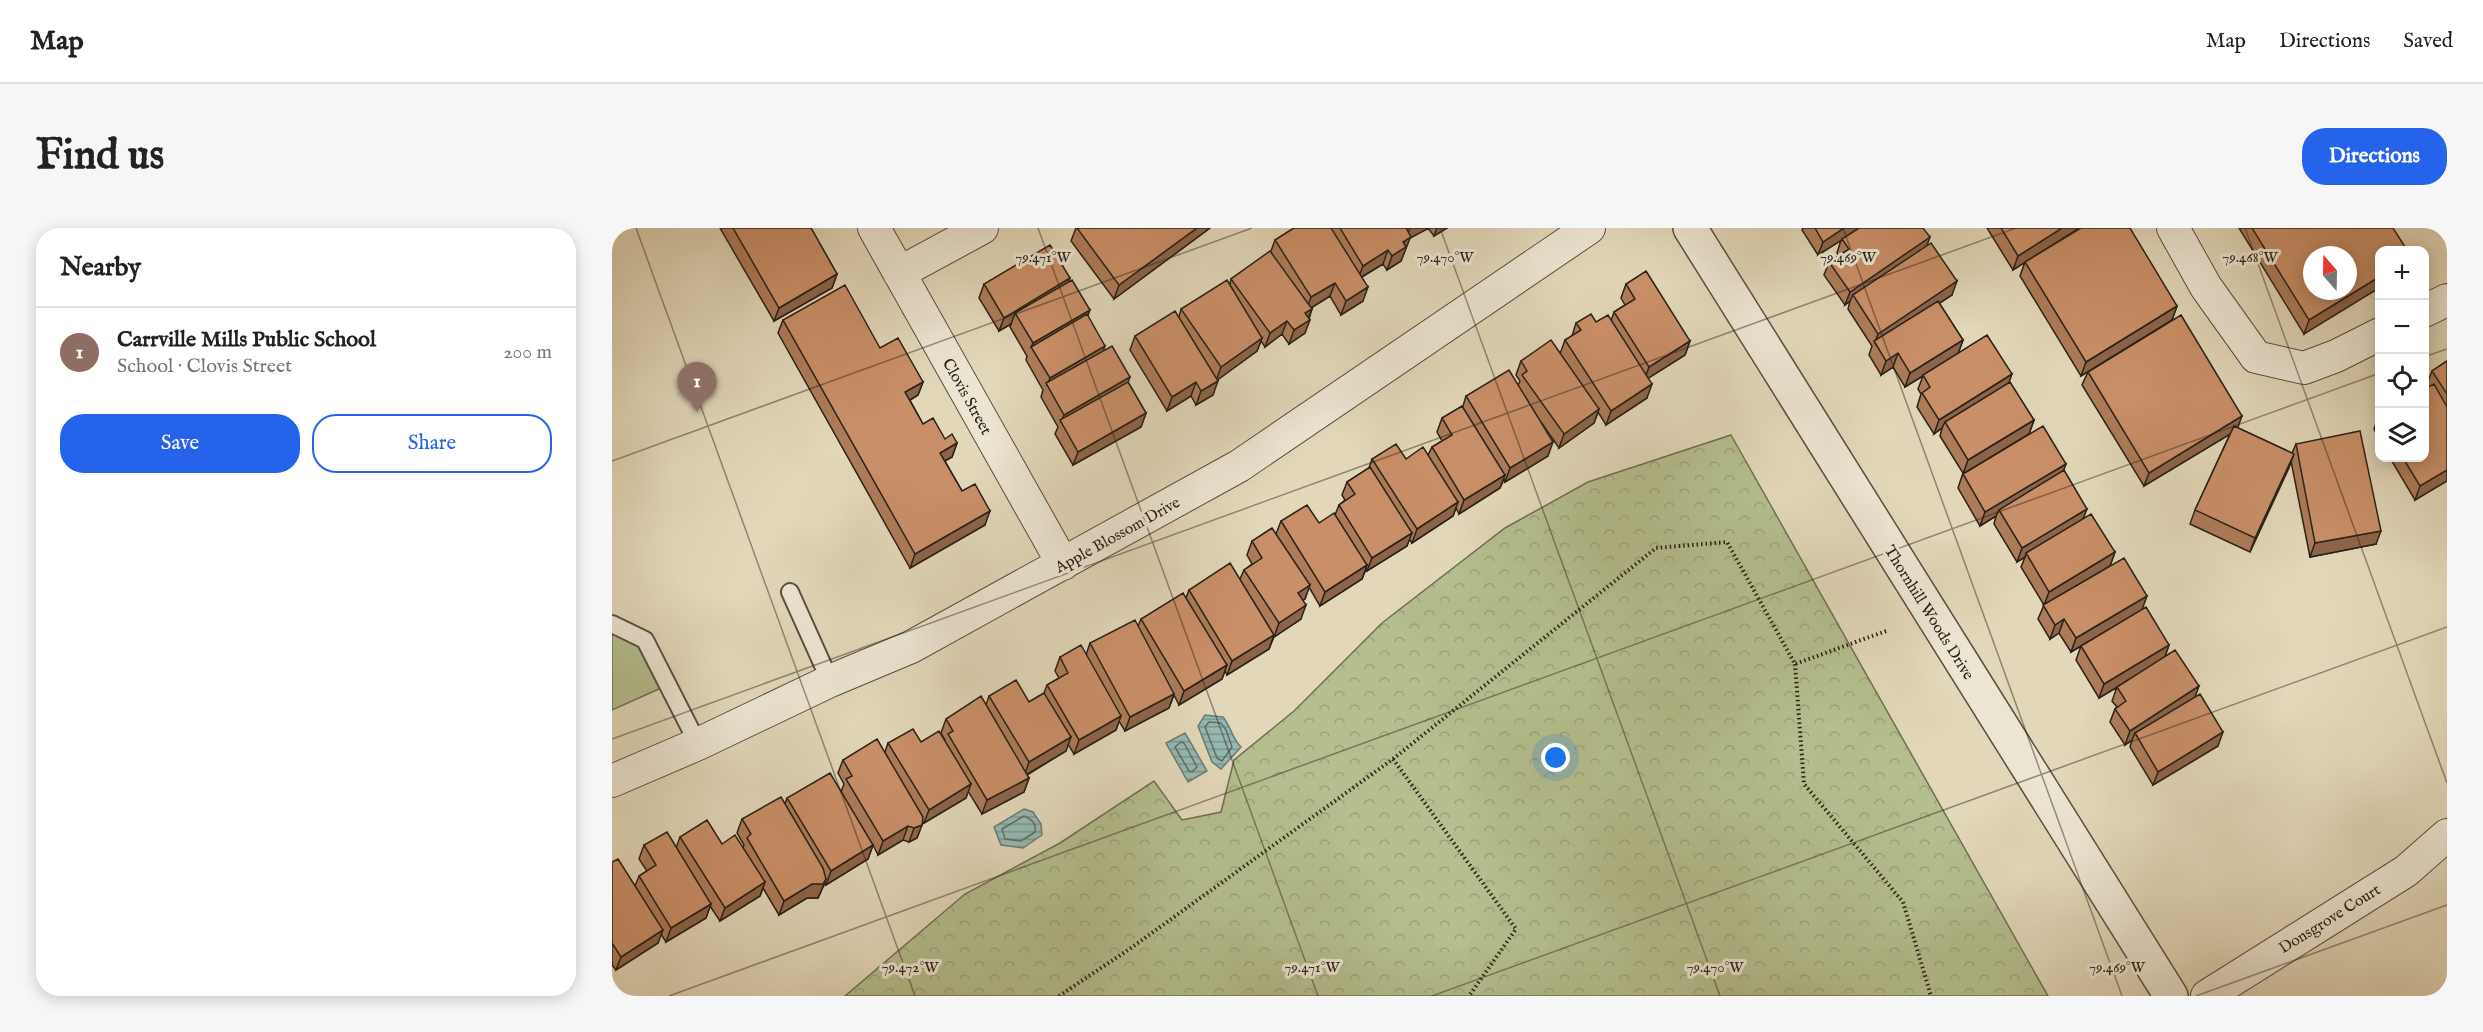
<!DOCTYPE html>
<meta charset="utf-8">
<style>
:root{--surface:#fff;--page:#f6f6f6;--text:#222;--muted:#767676;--line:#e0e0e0;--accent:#2563eb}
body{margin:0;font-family:"IM FELL English",serif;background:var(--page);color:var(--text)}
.controls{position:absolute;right:18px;top:18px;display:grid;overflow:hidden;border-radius:12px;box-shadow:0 3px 15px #0003}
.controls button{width:54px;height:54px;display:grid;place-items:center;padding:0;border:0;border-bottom:2px solid var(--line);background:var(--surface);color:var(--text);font:30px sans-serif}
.compass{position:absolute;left:1691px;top:18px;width:54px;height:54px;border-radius:50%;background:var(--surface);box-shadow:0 3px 15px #0003;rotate:340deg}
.you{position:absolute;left:944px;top:530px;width:21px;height:21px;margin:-15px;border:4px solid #fff;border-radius:50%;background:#1a73e8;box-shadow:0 0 0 9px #1a73e833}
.badge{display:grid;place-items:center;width:39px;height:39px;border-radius:50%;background:var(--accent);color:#fff;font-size:20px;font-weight:700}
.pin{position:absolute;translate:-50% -50px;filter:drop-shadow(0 2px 3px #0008)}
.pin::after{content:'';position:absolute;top:32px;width:21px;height:18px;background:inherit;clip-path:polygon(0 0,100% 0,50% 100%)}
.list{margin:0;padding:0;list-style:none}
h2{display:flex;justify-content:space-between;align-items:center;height:78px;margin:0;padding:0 24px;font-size:26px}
h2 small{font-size:20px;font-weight:400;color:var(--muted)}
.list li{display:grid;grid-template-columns:39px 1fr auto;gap:18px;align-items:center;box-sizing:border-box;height:90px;padding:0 24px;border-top:2px solid var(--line)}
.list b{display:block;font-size:22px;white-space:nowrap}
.list p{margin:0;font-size:20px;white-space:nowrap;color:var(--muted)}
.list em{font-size:20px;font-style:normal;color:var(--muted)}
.actions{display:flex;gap:12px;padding:18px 24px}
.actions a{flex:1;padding:14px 0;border:2px solid var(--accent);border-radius:24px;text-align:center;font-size:21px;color:var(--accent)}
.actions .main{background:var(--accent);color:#fff}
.icon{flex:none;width:33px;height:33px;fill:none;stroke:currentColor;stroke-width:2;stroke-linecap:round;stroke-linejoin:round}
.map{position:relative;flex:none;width:1835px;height:768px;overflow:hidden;border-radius:24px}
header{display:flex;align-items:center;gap:36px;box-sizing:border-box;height:84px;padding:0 30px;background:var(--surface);border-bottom:2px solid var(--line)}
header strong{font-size:28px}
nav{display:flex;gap:33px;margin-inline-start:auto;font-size:21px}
.intro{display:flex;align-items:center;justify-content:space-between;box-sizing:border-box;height:144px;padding:0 36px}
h1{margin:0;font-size:42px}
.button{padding:15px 27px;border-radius:24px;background:var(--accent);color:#fff;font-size:21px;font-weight:700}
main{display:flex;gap:36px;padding:0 36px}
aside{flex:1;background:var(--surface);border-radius:24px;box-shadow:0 3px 15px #0003}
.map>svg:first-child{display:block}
.grass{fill:#b4be8e;stroke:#6f7053;stroke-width:1.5}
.forest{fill:url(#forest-crowns);stroke:#6f7053;stroke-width:1.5}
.water{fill:url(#water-rules);stroke:#6a7c74;stroke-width:1.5}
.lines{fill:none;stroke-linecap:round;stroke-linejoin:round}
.shore{stroke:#606d65;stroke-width:1.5}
.service-casing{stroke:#584e40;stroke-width:20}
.minor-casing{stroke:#584e40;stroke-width:34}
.tertiary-casing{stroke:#584e40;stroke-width:36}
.path{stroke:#2a2118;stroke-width:4;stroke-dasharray:1.5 3;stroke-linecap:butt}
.service{stroke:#ece5d2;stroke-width:16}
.minor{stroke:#ece5d2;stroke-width:32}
.tertiary{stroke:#ece5d2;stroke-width:33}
.wall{fill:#ad7b59;stroke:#2a2118;stroke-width:1.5}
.shaded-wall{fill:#8d6449;stroke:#2a2118;stroke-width:1.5}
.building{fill:#c98f68;stroke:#2a2118;stroke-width:1.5;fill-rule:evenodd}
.ticks{fill:none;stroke:#2a2118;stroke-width:1.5;stroke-opacity:0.45}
.labels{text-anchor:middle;stroke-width:6;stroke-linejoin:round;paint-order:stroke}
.street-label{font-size:16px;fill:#2a2118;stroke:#ece5d2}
.ticks-label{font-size:15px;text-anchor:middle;fill:#2a2118;stroke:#ece5d2;stroke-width:6;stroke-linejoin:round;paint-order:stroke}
</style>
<header>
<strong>Map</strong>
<nav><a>Map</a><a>Directions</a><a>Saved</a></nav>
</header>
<div class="intro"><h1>Find us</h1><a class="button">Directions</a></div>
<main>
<aside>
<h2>Nearby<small></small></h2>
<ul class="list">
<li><span class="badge" style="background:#8d6e63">1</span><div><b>Carrville Mills Public School</b><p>School · Clovis Street</p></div><em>200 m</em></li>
</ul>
<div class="actions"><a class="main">Save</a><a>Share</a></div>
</aside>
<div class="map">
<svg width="1835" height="768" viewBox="0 0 1835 768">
<defs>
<pattern id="forest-crowns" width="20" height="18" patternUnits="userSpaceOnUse" patternTransform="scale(1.5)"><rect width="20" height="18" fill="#b4be8e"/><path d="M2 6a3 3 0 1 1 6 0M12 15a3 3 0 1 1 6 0" fill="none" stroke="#9ba37a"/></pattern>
<pattern id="water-rules" width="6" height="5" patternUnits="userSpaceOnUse" patternTransform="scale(1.5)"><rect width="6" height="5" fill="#95b9b2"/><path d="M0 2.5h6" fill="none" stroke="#7a9690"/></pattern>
</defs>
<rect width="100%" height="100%" fill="#e2d7b9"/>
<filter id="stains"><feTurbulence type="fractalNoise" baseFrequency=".00333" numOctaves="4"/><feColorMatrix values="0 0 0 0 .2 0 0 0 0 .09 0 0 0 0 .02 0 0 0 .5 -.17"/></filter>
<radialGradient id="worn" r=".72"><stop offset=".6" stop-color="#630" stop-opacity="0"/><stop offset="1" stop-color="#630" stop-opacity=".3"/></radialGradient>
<path class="grass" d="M0 402 30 417 49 460 0 482Z"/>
<path class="forest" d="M1119 207 1436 768H233L353 666 448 615 542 553 570 592 609 584 622 532 682 483 770 395 893 300 976 254Z"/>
<path class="water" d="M593 487 611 489C619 498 620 511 629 519L609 541 600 534 586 498Z
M573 505 595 543 576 554 554 515Z
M412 581 421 584 429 596 430 607 411 620 389 617 382 599Z"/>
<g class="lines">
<path class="shore" d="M597 494 609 495 614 502 620 519 610 533 605 530 593 499Z
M569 514 572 515 585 539 580 544 577 543 563 519Z
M412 588C419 591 425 595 423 604L409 613 393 611 390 601Z"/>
<g class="service-casing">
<path id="service" d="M178 364 218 453
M0 396 33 412 86 516"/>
</g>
<g class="minor-casing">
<path id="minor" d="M262 0 451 336
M1561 0 1594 59 1644 129 1692 140 1724 128 1768 106
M287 45 370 0
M1812 83 1835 72
M0 553 86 516 218 453 299 419 627 238 977 0
M1595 768 1794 643 1835 607"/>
</g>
<g class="tertiary-casing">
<path id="tertiary" d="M1078 0 1559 768"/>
</g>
<path class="path" d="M1183 436 1192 556 1291 674 1319 768
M781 531 904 701 857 768
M447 768 519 720 781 531 1044 320 1115 314 1183 436 1274 403"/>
<use href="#service" class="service"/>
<use href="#minor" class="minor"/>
<use href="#tertiary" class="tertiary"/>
</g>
<path class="wall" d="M108 0H199L225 46 220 60 162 93Z
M464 0H598L502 71 459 13Z
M682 0H835L822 8 816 0 798 10 789 33 775 42 771 36 750 49 751 73 729 87 718 68 699 80 700 81 693 105 677 116 670 106 653 119 649 113 645 123 605 152 601 167 584 177 579 168 555 183 518 122 523 108 567 89 569 81 618 56 619 51 659 23 663 12Z
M1191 0H1311L1314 19 1340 67 1327 75 1351 112 1346 125 1396 155 1422 192 1417 206 1451 243 1471 291 1503 324 1498 338 1557 417 1553 428 1583 468 1606 518 1541 557 1518 519 1520 512 1513 517 1498 494 1503 481 1505 479 1500 473 1505 459 1512 455 1487 470 1464 432 1469 418 1459 424 1447 405 1438 411 1426 391 1432 377 1409 339 1413 329 1405 334 1382 296 1384 288 1368 298 1346 260 1351 245 1328 208 1330 200 1322 206 1305 179 1309 166 1306 161 1311 148 1293 159 1281 139 1269 147 1257 127 1260 118 1236 81 1238 73 1233 77 1212 47 1217 34 1227 28 1225 25 1229 12 1206 27 1190 2Z
M1375 0H1467L1401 42Z
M1627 0H1781L1692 106Z
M1413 34 1565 78 1560 92 1469 148 1408 48Z
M457 55 476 88 492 122 516 154 534 185 529 199 461 237 443 206 446 199 429 169 431 162 414 132 415 128 398 99 399 96 387 103 367 70 372 56Z
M1014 56 1078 113 1073 127 1036 150 1035 170 994 197 986 184 982 195 947 220 929 194 936 228 893 254 892 251 888 260 847 286 844 280 841 288 800 315 797 311 795 318 755 343 754 341 750 351 708 378 697 359 693 371 691 372 689 391 662 409 657 421 615 447 613 443 610 451 567 477 562 467 557 480 513 503 507 493 504 502 462 526 456 516 454 523 415 547 417 550 412 564 370 586 356 563 354 570 312 595 311 594 305 610 297 614 291 612 266 627 261 617 256 631 214 657 213 655 206 670H195L167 687 151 660 148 668 108 693 98 678 94 690 54 714 49 706 46 715 4 742 0 737V634L23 658 27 648 35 643 27 631 32 617 64 620 68 609 131 620 132 617 125 605 130 591 173 576 175 570 229 564 232 556 226 545 231 532 273 524 276 515 333 513V512L329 505 334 491 374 477 377 468 417 474 432 465 435 457 447 450 443 443 448 429 474 427 478 415 526 398 529 391 574 370 577 362 628 351 632 342 640 336 635 327 640 313 664 306 669 293 707 295 723 287 727 277 733 272 730 267 735 254 757 240 760 231H794L816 227 820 219 830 213 825 204 830 190 851 178 854 168 906 157 908 153 904 147 909 133 948 126 953 112 960 108 964 95 999 93 1002 84 1013 77 1009 70Z
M171 92 268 120 311 154 306 167 298 172 311 196 333 211 345 215 340 229 333 233 350 263 373 297 298 340 166 105Z
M1835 133V253L1803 272 1778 230H1812L1817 159 1815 156 1820 143Z
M1476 144 1626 200 1680 225 1684 216 1764 316 1698 329 1679 233 1638 324 1578 296 1583 282 1618 206 1532 258 1470 157Z
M1767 187V211L1762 201Z"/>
<path class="shaded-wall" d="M585 0H598L502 71 507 57Z
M798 0H817L798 10 789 33 775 42 780 28 793 13Z
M825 0H835L822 8Z
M1232 0H1249L1206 27 1211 14Z
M1450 0H1467L1401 42 1406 28Z
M1318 9 1313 23 1241 67 1238 73 1233 77 1238 64Z
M776 22 771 36 746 51 751 38Z
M225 46 220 60 162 93 167 80Z
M1767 49V60L1692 106 1697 92Z
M458 50 453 64 403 85 399 96 387 103 392 90Z
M1345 53 1340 67 1264 117 1263 114 1266 106Z
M723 55 718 68 694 83 699 69Z
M756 59 751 73 729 87 734 73Z
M1565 78 1560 92 1469 148 1474 134Z
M700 81 695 93 698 92 693 105 677 116 682 102 693 85Z
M478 82 473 96 419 119 421 115Z
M675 93 670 106 653 119 658 105Z
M650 110 645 123 604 153 609 139Z
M1351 112 1346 126 1293 159 1298 145Z
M1078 113 1073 127 1032 153 1037 139Z
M493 118 488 131 435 157 438 150Z
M1286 125 1281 139 1269 147 1274 133Z
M1400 146 1395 160 1333 194 1330 200 1322 206 1327 192Z
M518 149 513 163 449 194 452 187Z
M606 153 601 167 584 177 589 163Z
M311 154 306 167 288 178 293 164Z
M584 154 579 168 555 183 560 169Z
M1040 156 1035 170 994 197 999 183Z
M987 181 982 195 947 220 952 206Z
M534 185 529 199 461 237 466 224Z
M1630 188 1625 202 1532 258 1537 245Z
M1422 192 1417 206 1351 246 1356 232Z
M941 214 936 228 893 254 898 240Z
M345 215 340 229 323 238 328 225Z
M1682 226 1677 240 1638 324 1643 310Z
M1454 236 1449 250 1387 282 1384 288 1368 298 1373 284Z
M1835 242V253L1803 272 1808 258Z
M893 247 888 260 847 286 852 272Z
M846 274 841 288 800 315 805 301Z
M1475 281 1470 294 1414 325 1413 329 1405 334 1410 320Z
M378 283 373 297 298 340 303 326Z
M1769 303 1764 316 1698 329 1703 315Z
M800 305 795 318 755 343 760 330Z
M1503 324 1498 338 1432 377 1437 364Z
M755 337 750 351 708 378 713 364Z
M698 357 693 371 681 379 686 365Z
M1535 368 1530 382 1459 424 1464 410Z
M694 377 689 391 662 409 667 395Z
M1452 391 1447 405 1438 411 1443 397Z
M662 407 657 421 615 447 620 433Z
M1557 417 1552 431 1487 470 1492 456Z
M615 437 610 451 567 477 572 463Z
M1587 458 1582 472 1523 505 1520 512 1513 517 1518 503Z
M562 466 557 480 513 503 518 489Z
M509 488 504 502 462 526 467 512Z
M1611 504 1606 518 1541 557 1546 544Z
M459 509 454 523 412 548 417 534Z
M417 550 412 564 370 586 375 572Z
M359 556 354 570 312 595 317 582Z
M310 597 305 610 297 614 302 600Z
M296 598 291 612 266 627 271 613Z
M261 617 256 631 214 657 219 643Z
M214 651 206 670H195L167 687 172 673 200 656Z
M153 654 148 668 108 693 113 680Z
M99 676 94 690 54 714 59 700Z
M51 702 46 715 4 742 9 729Z"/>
<path class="building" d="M121 0H199L225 46 167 80Z
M465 0H585L507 57Z
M682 0H719L756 59 734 73 723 55 699 69 663 12Z
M728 0H794L799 9 791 14 794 19 780 28 776 22 751 38Z
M1203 0H1232L1211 14Z
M1247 0H1311L1318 9 1238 64 1217 34 1237 21 1230 11Z
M1389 0H1450L1406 28Z
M1469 0H1518L1565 78 1474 134 1413 34Z
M1640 0H1781L1795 22H1767V49L1697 92ZM1700 27H1736V63H1700Z
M1319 15 1345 53 1266 106 1241 67Z
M438 17 458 50 392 90 372 56Z
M658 23 700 81 693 85 698 92 682 102 675 93 658 105 619 51Z
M1034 43 1078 113 1037 139 1002 84 1023 71 1014 56Z
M460 52 478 82 421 115 403 85Z
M615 52 650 110 609 139 569 81Z
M233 57 268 120 286 110 311 154 293 164 311 196 321 190 333 211 340 206 345 215 328 225 350 263 363 256 378 283 303 326 171 92Z
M1326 73 1351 112 1298 145 1286 125 1274 133 1262 113Z
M563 83 606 153 589 163 584 154 560 169 523 108Z
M475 86 493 118 438 150 419 119Z
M979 86 984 94 996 87 1040 156 999 183 953 112 969 102 964 95Z
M1569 87 1630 188 1537 245 1476 144Z
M1375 107 1400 146 1327 192 1310 165 1318 159 1311 147Z
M939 112 987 181 952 206 910 147 915 143 909 133Z
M500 118 518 149 452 187 434 155Z
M1835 133V166L1820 143Z
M897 142 941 214 898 240 854 168Z
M516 154 534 185 466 224 448 192Z
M1398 154 1422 192 1356 232 1333 194Z
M1822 156 1835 179V242L1808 258 1791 230H1812V161Z
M850 178 893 247 852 272 820 219 840 207 830 190Z
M1431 198 1454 236 1373 284 1351 246Z
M1622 198 1682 226 1643 310 1583 282Z
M1748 203 1769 303 1703 315 1684 216Z
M784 216 794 231 811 219 846 274 805 301 760 231Z
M758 239 800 305 760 330 727 277 743 266 735 254Z
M1452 242 1475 281 1410 320 1387 282Z
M695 277 707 295 722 285 755 337 713 364 669 293Z
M1479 286 1503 324 1437 364 1414 325Z
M660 300 698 357 686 365 694 377 667 395 632 342 650 330 640 313Z
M1512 330 1535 368 1464 410 1452 391 1443 397 1431 377Z
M618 335 662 407 620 433 577 362Z
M571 365 615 437 572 463 529 391Z
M1534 379 1557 417 1492 456 1469 418Z
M523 392 562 466 518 489 478 415Z
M469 417 509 488 467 512 435 457 456 445 448 429Z
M1563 422 1587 458 1518 503 1503 481 1514 473 1505 459Z
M404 452 417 474 432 465 459 509 417 534 377 468Z
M1588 466 1611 504 1546 544 1523 505Z
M369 468 417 550 375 572 336 506 341 503 334 491Z
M301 501 309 514 327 503 359 556 317 582 276 515Z
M265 511 311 589 310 597 302 600 296 598 271 613 234 551 240 548 231 532Z
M218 545 261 617 219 643 175 570Z
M169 569 211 640 214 651 211 656H200L172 673 135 610 139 606 130 591Z
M95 592 110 616 123 607 153 654 113 680 68 609Z
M55 604 99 676 59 700 27 648 44 637 32 617Z
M6 631 51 702 9 729 0 715V634Z"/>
<path class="ticks" d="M24 0 303 768M426 0 706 768M828 0 1108 768M1231 0 1510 768M1633 0 1835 555M1812 129 1835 121M0 233 640 0M0 511 1404 0M57 768 1768 145M820 768 1835 399M1584 768 1835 677"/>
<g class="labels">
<g class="street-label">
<text transform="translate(356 168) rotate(61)" y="6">Clovis Street</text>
<text transform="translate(505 306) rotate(-29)" y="6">Apple Blossom Drive</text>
<text transform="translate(1318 384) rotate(58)" y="6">Thornhill Woods Drive</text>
<text transform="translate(1717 690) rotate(-32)" y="6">Donsgrove Court</text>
</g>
</g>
<g class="ticks-label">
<text x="431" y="34">79.471°W</text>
<text x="833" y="34">79.470°W</text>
<text x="1236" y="34">79.469°W</text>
<text x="1638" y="34">79.468°W</text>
<text x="298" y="744">79.472°W</text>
<text x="700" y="744">79.471°W</text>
<text x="1103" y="744">79.470°W</text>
<text x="1505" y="744">79.469°W</text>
</g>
<rect width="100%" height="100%" filter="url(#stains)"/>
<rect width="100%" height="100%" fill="url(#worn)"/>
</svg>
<div class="controls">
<button>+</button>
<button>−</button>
<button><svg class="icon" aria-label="locate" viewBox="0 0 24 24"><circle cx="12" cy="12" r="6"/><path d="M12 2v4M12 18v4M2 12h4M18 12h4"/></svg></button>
<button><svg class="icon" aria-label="layers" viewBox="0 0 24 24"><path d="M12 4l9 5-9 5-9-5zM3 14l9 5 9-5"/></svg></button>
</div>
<svg class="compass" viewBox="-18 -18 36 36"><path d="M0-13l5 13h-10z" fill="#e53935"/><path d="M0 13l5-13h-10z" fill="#767676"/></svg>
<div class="you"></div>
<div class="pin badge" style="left:85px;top:184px;background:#8d6e63">1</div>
</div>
</main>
